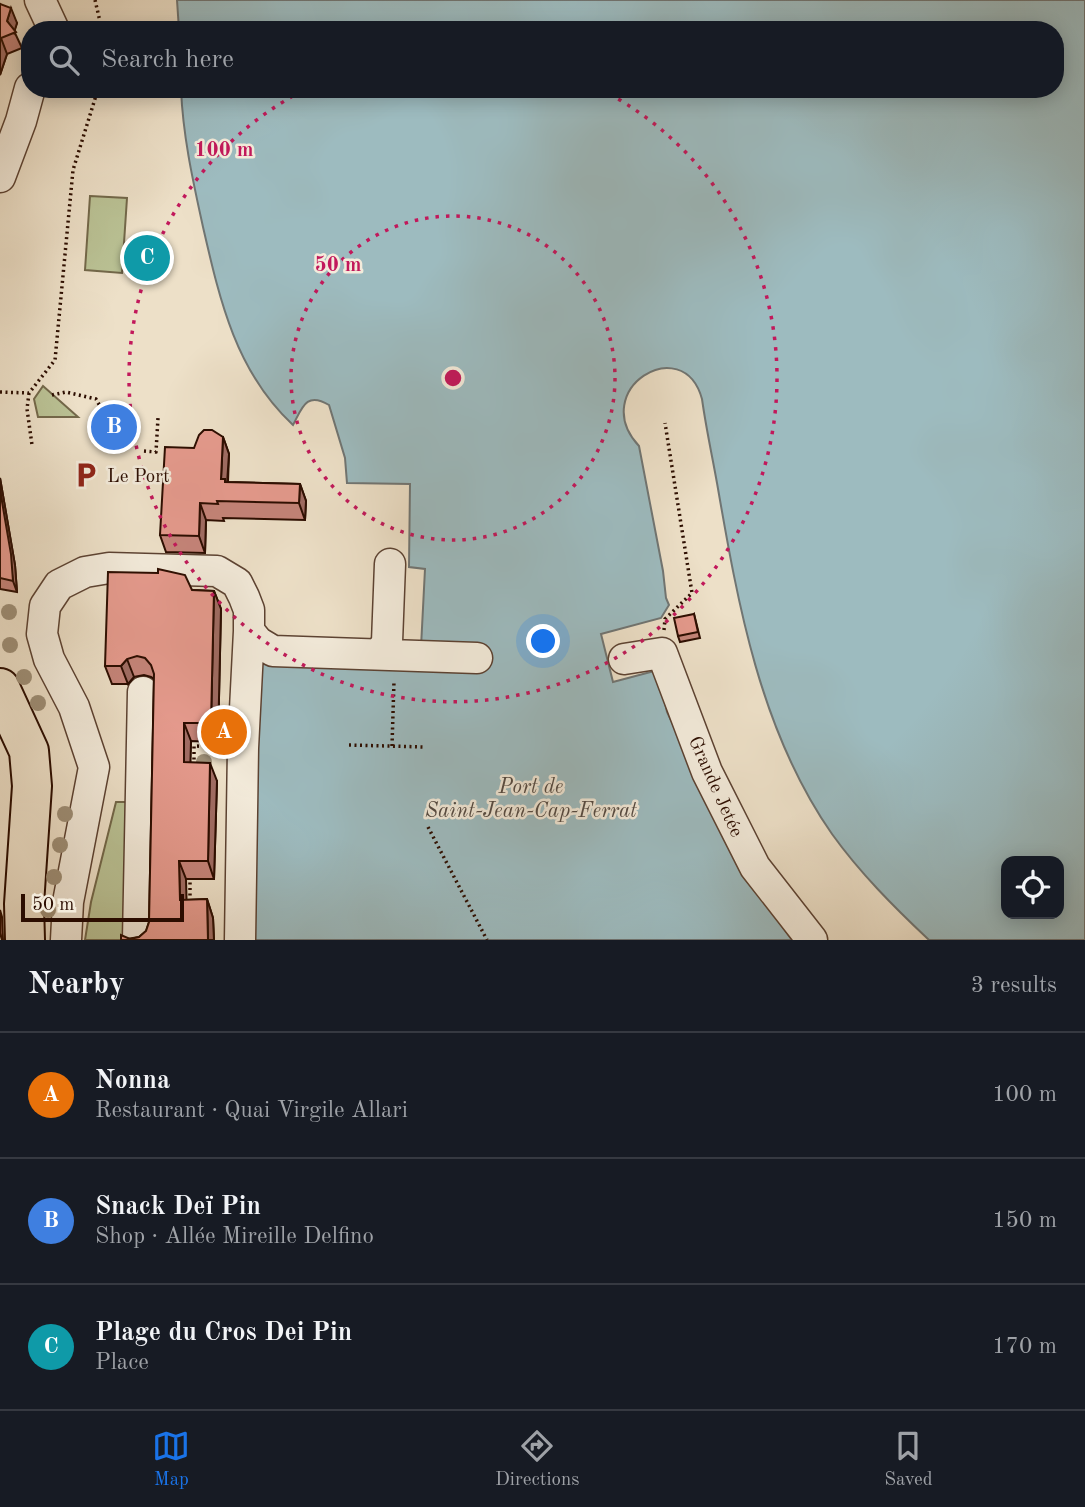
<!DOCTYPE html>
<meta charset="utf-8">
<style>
:root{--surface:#171b24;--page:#20242c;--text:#f1f3f6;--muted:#9ea1a6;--line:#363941;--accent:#1a73e8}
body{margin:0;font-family:"Old Standard TT",serif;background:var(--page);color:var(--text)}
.controls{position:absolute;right:21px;bottom:21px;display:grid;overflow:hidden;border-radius:14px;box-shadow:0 4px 18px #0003}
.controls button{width:63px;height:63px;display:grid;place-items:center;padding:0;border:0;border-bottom:2px solid var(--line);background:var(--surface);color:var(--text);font:35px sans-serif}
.scale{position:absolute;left:21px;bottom:18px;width:163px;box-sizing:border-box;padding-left:7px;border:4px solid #2c0d00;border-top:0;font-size:19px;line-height:24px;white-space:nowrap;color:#2c0d00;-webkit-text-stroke:5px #f3ebdb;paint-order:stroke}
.you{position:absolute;left:544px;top:642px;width:24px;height:24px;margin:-18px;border:5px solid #fff;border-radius:50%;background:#1a73e8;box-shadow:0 0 0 10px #1a73e833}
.badge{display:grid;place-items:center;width:46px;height:46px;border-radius:50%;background:var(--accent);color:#fff;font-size:23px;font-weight:700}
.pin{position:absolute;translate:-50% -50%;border:4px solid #fff;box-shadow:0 2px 7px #0006}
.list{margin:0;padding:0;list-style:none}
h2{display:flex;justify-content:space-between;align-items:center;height:91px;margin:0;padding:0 28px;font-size:30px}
h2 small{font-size:23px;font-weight:400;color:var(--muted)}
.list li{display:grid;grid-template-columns:46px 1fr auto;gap:21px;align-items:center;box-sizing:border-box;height:126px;padding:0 28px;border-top:2px solid var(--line)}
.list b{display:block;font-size:26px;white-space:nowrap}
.list p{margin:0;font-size:23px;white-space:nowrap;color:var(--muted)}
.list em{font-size:23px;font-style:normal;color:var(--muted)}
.icon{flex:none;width:38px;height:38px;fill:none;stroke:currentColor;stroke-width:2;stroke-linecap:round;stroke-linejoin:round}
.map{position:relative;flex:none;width:1085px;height:940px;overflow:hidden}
.search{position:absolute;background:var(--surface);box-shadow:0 4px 18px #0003;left:21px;right:21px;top:21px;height:77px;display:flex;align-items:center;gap:18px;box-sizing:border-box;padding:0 24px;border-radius:28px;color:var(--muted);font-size:26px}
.sheet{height:469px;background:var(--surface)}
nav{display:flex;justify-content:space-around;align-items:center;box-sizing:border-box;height:98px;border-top:2px solid var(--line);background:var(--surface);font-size:19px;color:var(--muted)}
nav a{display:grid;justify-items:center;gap:4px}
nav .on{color:var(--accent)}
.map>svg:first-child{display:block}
.green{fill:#bac295;stroke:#73684a;stroke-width:2}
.water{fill:#9dbbbf;stroke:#707573;stroke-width:2;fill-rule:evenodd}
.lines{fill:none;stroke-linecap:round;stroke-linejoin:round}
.minor-casing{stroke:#5c4232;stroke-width:33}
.major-casing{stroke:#2c0d00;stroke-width:42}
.path{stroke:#2c0d00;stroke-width:3.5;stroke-dasharray:2 3.5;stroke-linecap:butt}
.minor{stroke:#f3ebdb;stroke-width:30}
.major{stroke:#ede0c8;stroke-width:38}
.tree{fill:#9e8f77}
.wall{fill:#c58479;stroke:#2c0d00;stroke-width:2}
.shaded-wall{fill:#a06c63;stroke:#2c0d00;stroke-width:2}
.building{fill:#e59a8d;stroke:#2c0d00;stroke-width:2}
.ring{fill:none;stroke:#c2185b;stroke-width:3.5;stroke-dasharray:3.5 7}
.labels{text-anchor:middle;stroke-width:5;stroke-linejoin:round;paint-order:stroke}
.poi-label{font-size:19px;fill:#2c0d00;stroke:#f3ebdb;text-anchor:start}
.street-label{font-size:19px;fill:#2c0d00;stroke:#f3ebdb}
.water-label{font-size:21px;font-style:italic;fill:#544a43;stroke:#f3ebdb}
.centre{fill:#c2185b;stroke:#f3ebdb;stroke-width:3.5}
.ring-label{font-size:21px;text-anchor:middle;font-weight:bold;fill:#c2185b;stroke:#f3ebdb;stroke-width:5;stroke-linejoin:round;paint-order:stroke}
</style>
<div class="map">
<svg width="1085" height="940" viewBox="0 0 1085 940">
<rect width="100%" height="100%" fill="#ede0c8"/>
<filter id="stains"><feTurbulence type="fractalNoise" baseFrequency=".00286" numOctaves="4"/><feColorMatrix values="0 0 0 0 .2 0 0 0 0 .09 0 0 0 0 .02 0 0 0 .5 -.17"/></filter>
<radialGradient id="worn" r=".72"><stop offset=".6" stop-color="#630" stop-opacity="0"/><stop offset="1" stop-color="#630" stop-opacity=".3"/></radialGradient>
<path class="green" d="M90 196 127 198 122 273 85 270Z
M43 386 78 417H38L34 399Z
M116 802H130L127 940H85L91 902Z"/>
<path class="water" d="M177 0H1085V940H929C894 907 860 873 832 834 760 731 738 604 717 483 712 455 706 428 702 399 683 330 587 390 639 446L663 571 666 598 669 605 661 618 601 634 613 682 658 670 667 712 742 871 792 940H250L255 661 421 647 425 569 409 567 410 484 347 483 345 458 329 405C306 391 302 408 293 425 236 372 220 301 203 227 193 181 183 137 181 89H1055V30H179ZM1006 861H1059V914H1006Z"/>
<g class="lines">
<g class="minor-casing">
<path id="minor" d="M40 0 54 30
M0 177 21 121 30 88
M249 631 258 642 273 651 477 658
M380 654 387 642 390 564
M624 659 662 653 707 772 755 867 812 940
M66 940 68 902 94 767 74 707 49 659 42 634 45 606 59 585 85 572 109 568 217 571 237 583 244 597 249 610V631L243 748 240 940
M138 940 143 692"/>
</g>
<g class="major-casing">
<path id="major" d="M0 688 29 751 32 786 24 904 25 940"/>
</g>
<path class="path" d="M95 0 102 30
M0 392 29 393 55 360 73 170 98 89
M29 393 27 409 32 445
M52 395 66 392 96 399 104 413 101 449
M144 451 156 452 158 418
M664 630 665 619 692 593 665 423
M349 745 425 747
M392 746 394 681
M194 765V746L220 747
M428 827 487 940
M190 901V877"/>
<use href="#minor" class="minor"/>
<use href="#major" class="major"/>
</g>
<g class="tree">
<circle cx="9" cy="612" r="8"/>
<circle cx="10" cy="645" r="8"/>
<circle cx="24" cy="677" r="8"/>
<circle cx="38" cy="703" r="8"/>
<circle cx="204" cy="762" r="8"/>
<circle cx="65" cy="814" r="8"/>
<circle cx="60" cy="845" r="8"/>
<circle cx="54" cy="877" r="8"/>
<circle cx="48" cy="910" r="8"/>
</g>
<path class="wall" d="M0 4 17 23 14 31 22 48 7 54 0 75Z
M223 437 229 454 228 482 300 484 306 501 305 520 223 518 224 521 206 520 205 553 166 552 160 535 194 448Z
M0 478 15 565 17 592 0 589Z
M192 590 214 591 221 609 218 742 191 741 190 762 217 781 214 879H186V900L207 899 213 918 214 940H121L139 937 146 931 149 922 154 679 151 677 144 675 134 677 128 684H112L105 666Z
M694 614 700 638 680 642 678 636Z"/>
<path class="shaded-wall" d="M11 8 17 23 14 33 7 21Z
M1 38 7 54 0 75V41Z
M223 437 229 454 227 484 221 479Z
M0 478 15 565 17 592 13 581 0 490Z
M300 484 306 501 305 520 299 503Z
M200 503 206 520 205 553 199 536Z
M214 591 221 609 218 742 211 723Z
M127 659 134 677 128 684 121 666Z
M184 723 191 741 190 781 184 762Z
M210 763 217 781 214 879 208 861Z
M179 861 186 879 187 918 180 900Z
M207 899 213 918 214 940H208Z
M0 910 2 917 3 940H2L0 933Z"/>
<path class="building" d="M0 4 11 8 7 21 16 32 1 38 0 41Z
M204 430H212L223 437 221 479H225V482L300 484 299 503 217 501 218 504 200 503 199 536 160 535 165 447 194 448 199 435Z
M0 490 11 554 13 581 0 578Z
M158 569 185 575 192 590 214 591 211 723H184V762L210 763 208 861H179L180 900 207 899 208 940H121V935L130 939 139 937 146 931 149 922 154 674 151 665 145 658 137 656 127 659 121 666H105L108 572 158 573Z
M694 614 698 632 678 636 674 618Z"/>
<g class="ring">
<circle cx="453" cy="378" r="162"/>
<path d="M600 89A324 324 0 1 1 306 89"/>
</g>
<defs>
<g id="parking-bare" transform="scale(2.1)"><path d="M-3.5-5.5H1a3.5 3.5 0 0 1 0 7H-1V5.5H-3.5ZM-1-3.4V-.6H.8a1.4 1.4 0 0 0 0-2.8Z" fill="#8f2418" stroke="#f3ebdb" stroke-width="2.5" paint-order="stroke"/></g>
</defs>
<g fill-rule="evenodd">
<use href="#parking-bare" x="86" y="475"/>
</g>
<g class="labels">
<g class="poi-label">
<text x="107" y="482">Le Port</text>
</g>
<g class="street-label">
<text transform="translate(717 786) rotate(66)" y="7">Grande Jetée</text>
</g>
<g class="water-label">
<text x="531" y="793">Port de<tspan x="531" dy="24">Saint-Jean-Cap-Ferrat</tspan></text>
</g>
</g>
<circle cx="453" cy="378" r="10" class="centre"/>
<g class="ring-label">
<text x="224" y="156">100 m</text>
<text x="338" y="271">50 m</text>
</g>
<rect width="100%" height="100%" filter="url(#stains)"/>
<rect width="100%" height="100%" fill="url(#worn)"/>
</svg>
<div class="controls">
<button><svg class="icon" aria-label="locate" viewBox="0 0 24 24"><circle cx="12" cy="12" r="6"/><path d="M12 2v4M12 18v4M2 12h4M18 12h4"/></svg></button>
</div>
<div class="scale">50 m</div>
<div class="you"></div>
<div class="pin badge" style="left:224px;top:732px;background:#e8710a">A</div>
<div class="pin badge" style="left:114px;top:427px;background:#3f7fe0">B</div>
<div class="pin badge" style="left:147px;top:258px;background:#0f9aa8">C</div>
<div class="search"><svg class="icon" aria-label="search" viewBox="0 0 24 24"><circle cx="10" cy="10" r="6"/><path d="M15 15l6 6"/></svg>Search here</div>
</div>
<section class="sheet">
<h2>Nearby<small>3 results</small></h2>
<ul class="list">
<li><span class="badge" style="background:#e8710a">A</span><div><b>Nonna</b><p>Restaurant · Quai Virgile Allari</p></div><em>100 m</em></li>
<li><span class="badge" style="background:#3f7fe0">B</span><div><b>Snack Deï Pin</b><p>Shop · Allée Mireille Delfino</p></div><em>150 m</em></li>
<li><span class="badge" style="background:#0f9aa8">C</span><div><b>Plage du Cros Dei Pin</b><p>Place</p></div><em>170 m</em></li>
</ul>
</section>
<nav>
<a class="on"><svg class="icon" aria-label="map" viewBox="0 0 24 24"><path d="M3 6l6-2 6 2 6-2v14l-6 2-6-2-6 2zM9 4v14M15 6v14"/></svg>Map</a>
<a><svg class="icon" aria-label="directions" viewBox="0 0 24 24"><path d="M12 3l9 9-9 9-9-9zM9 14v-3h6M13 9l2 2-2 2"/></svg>Directions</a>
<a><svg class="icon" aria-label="saved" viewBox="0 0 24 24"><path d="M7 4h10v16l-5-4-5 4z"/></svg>Saved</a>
</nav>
